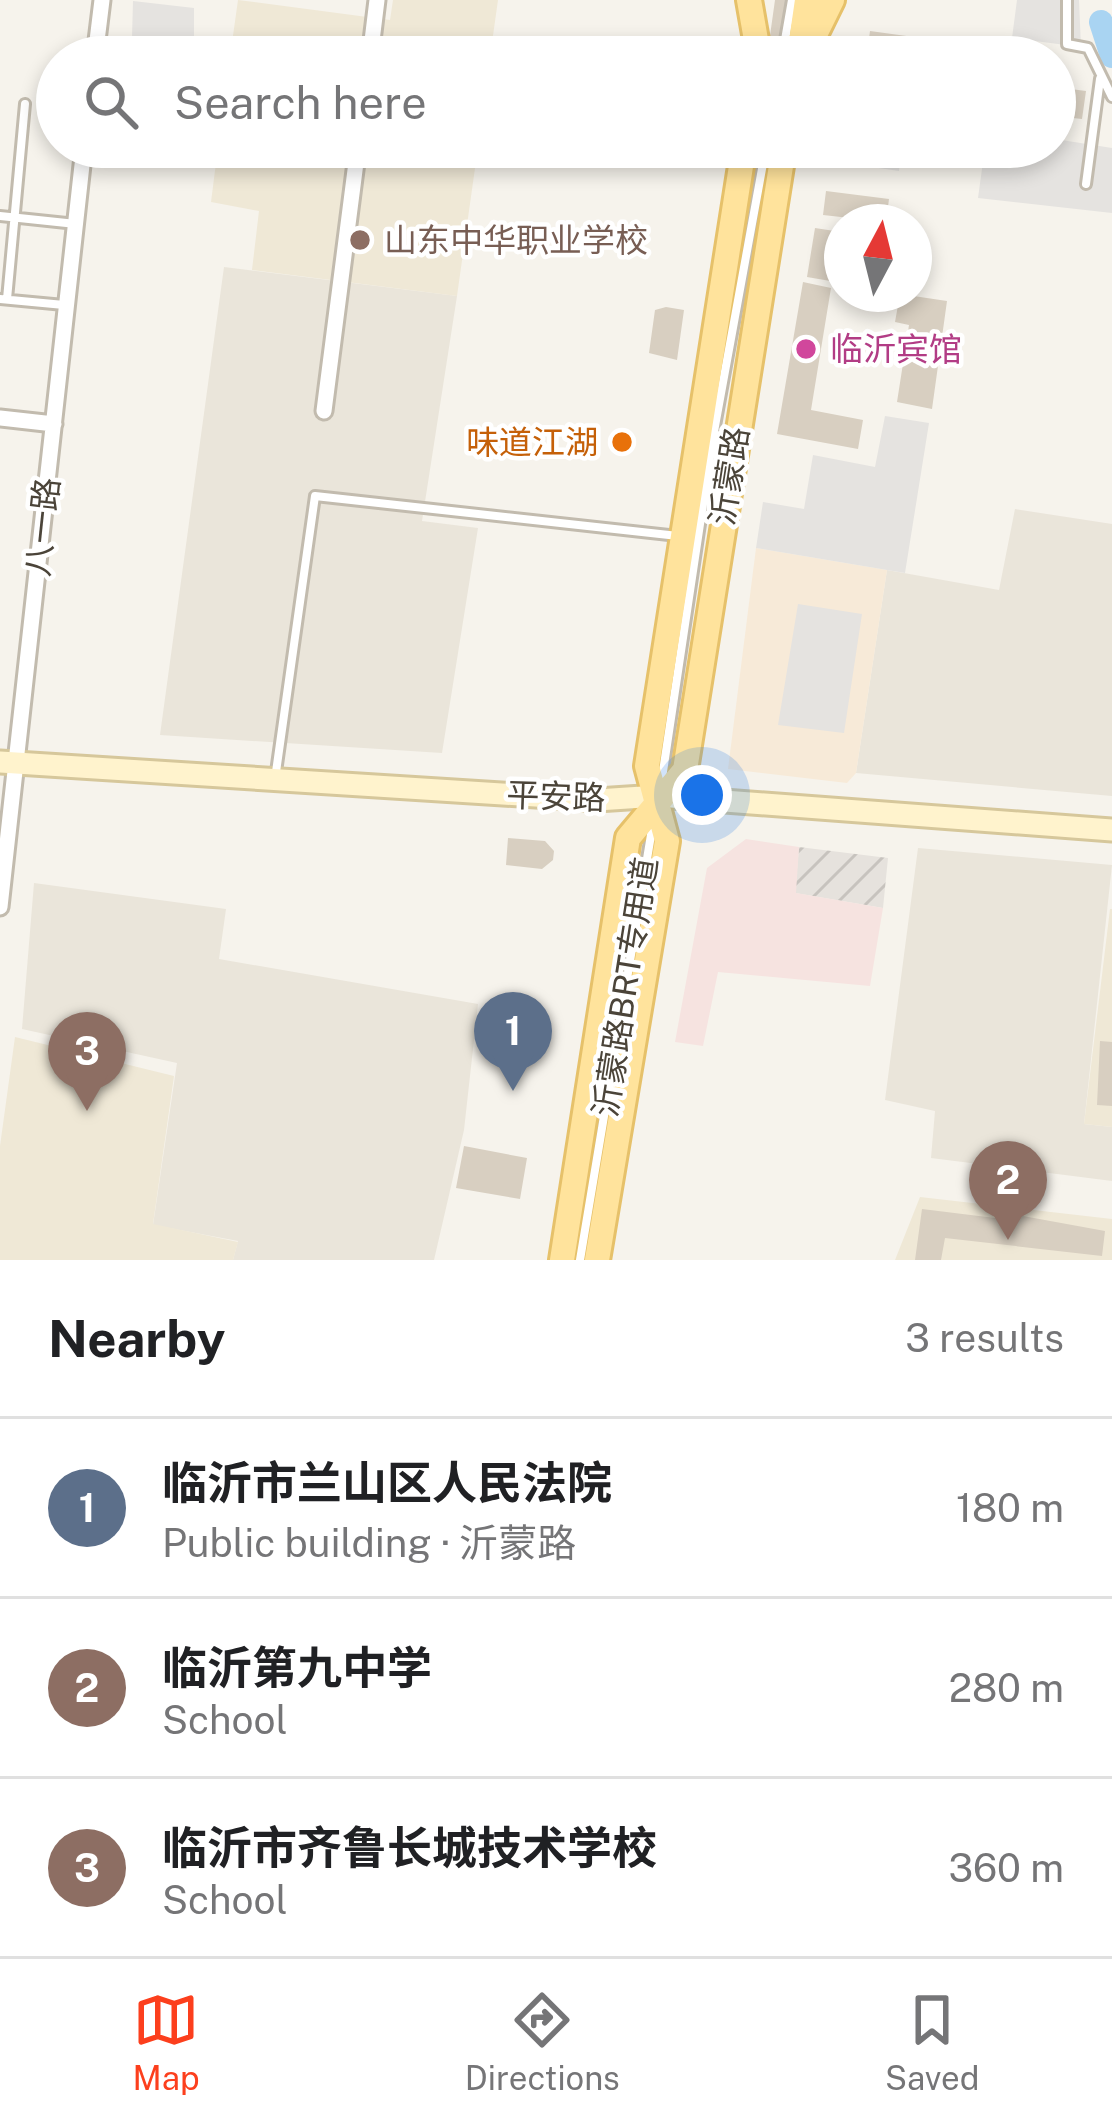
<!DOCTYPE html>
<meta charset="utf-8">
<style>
:root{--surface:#fff;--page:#f2f2f2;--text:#202124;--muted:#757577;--line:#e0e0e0;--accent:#fc3f1d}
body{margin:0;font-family:"Public Sans","Noto Sans SC",sans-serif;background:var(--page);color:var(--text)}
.compass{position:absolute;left:824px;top:204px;width:108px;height:108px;border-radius:50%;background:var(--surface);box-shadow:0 6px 18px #0003;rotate:7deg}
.you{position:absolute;left:702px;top:795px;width:42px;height:42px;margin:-30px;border:9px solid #fff;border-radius:50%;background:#1a73e8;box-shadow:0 0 0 18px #1a73e833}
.badge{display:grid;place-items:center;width:78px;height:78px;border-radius:50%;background:var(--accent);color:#fff;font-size:39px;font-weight:700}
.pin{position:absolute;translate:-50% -99px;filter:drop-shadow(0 3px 6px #0008)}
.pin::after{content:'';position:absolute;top:63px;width:42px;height:36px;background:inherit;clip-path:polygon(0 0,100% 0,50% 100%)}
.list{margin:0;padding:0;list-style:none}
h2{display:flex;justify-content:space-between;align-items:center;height:156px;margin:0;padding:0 48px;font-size:51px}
h2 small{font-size:39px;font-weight:400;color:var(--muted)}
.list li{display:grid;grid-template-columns:78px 1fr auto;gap:36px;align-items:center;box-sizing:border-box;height:180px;padding:0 48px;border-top:3px solid var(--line)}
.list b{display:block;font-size:45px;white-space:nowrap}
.list p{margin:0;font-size:39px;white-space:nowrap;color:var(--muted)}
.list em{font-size:39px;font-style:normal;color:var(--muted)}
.icon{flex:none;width:66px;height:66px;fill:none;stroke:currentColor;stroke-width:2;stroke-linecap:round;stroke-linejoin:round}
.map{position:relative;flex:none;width:1112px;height:1260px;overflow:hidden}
.search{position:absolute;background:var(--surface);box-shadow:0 6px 18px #0003;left:36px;right:36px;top:36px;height:132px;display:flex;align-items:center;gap:30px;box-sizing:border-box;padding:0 42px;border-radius:66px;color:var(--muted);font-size:45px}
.sheet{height:696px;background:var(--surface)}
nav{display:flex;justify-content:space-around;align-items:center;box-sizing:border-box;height:168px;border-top:3px solid var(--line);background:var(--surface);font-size:33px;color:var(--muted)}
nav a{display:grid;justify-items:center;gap:6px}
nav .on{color:var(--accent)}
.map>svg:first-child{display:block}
.residential{fill:#eae5da}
.commercial{fill:#f7ead8}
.industrial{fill:url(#industrial-furrows)}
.education{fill:#efe8d6}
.medical{fill:#f6e3e0}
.parking{fill:#e5e3e0}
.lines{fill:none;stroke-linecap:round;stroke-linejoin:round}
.river{stroke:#a9d4f2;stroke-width:24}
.building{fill:#d8cfc1}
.lane-casing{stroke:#c2bbae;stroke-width:14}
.street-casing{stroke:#c2bbae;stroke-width:21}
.secondary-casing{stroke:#d6c79b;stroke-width:27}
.primary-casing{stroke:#e6c16a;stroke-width:30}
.path{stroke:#c4b79f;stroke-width:3;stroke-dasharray:6 6;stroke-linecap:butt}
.lane{stroke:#fff;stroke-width:8}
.street{stroke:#fff;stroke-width:15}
.secondary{stroke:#fff3cd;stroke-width:21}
.primary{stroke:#ffe39c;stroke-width:24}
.education-dot{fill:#8d6e63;stroke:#fff;stroke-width:4.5}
.hotel-dot{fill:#d1479c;stroke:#fff;stroke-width:4.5}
.food-dot{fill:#e8710a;stroke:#fff;stroke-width:4.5}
.labels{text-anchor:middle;stroke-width:9;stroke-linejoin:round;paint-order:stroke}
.education-label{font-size:33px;fill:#785e54;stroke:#fff;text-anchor:start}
.hotel-label{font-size:33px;fill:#b23c85;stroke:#fff;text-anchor:start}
.food-label{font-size:33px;fill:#c56008;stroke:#fff;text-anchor:end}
.street-label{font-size:33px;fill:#4b4439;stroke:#fff}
</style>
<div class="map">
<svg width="1112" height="1260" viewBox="0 0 1112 1260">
<defs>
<pattern id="industrial-furrows" width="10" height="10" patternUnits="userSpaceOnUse" patternTransform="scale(3)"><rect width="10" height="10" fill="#e6e2dd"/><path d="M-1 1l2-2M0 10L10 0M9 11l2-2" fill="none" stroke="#c7c3be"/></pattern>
</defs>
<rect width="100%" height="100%" fill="#f6f3ec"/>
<path class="residential" d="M224 267 457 296 422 521 478 528 442 753 160 735Z
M1015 509 1112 524V796L856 773 887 570 999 590Z
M918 848 1112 865 1084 1124 1112 1127V1181L931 1158 935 1111 885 1100Z
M34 883 226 909 219 959 478 1004 464 1130 434 1260H233L238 1241 153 1225 177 1063 22 1029Z"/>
<path class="commercial" d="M756 548 887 570 856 773 847 783 728 769Z"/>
<path class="industrial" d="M799 847 888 858 883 908 795 893Z"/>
<path class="education" d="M238 0 390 20 393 0H498L490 57H230Z
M218 147H478L457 296 252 270 259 211 211 202Z
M1110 909H1112V1127L1084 1124Z
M15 1037 174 1076 153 1224 238 1242 233 1260H0V1146Z
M920 1197 1112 1219V1260H895Z"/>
<path class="medical" d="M746 839 799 847 796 893 883 908 870 986 718 972 703 1046 675 1042 707 868Z"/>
<path class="parking" d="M1017 0H1079L1081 47 1012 38Z
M133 1 194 8V43L132 37Z
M1055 139 1112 148V213L978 198 985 147H1055Z
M819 147H902L899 171 817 159Z
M885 416 929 423 905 573 756 548 763 502 804 509 813 455 875 467Z
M798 604 862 614 844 733 778 725Z"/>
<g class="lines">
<path class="river" d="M1101 22 1112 56"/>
</g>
<path class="building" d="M775 0H787L777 57H767Z
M870 31 972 45 971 57H881L867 53Z
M1055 87 1086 91 1082 119 1055 116Z
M826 191 889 199 886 222 823 215Z
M815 228 841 232 837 259 842 260V283L807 277Z
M803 282 831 288 811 410 863 420 858 449 777 434Z
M900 294 947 301 932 409 897 402 909 325 895 322Z
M666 307 684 310 677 360 649 353 655 310Z
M508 838 545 841 554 851 553 860 542 869 506 865Z
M1100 1041 1112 1042V1106L1097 1105Z
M464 1146 527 1158 520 1199 456 1188Z
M922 1209 995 1218 996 1211 1105 1231 1102 1256 945 1238 941 1260H915Z"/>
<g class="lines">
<g class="lane-casing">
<path id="lane" d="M1067 0V44L1088 48 1112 97
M782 57 792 0
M1086 184 1100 79
M0 216 76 224
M0 299 64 305
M7 299 25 104
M275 779 315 496 678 536
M661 785 713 437 766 147
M580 1260 653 823"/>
</g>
<g class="street-casing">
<path id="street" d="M95 57 102 0
M370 57 377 0
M324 411 358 147
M0 418 54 424
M0 907 84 147"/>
</g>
<g class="secondary-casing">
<path id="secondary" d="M0 762 597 800 658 796 1112 830"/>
</g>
<g class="primary-casing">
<path id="primary" d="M749 0 759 57
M800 49 807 0
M804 57 832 0
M562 1260 628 838 685 770 784 147
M597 1260 667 841 647 766 744 147"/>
</g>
<path class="path" d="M583 147 722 165"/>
<use href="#lane" class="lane"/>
<use href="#street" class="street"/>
<use href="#secondary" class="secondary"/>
<use href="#primary" class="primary"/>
</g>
<circle class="education-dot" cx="360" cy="240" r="12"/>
<circle class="hotel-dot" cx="806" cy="349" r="12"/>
<circle class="food-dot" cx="622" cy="442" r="12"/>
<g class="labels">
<g class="education-label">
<text x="384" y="252">山东中华职业学校</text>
</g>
<g class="hotel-label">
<text x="830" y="361">临沂宾馆</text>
</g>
<g class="food-label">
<text x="598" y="454">味道江湖</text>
</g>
<g class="street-label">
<text transform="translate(729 476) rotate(-81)" y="12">沂蒙路</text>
<text transform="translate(42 527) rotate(-84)" y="12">八一路</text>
<text transform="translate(556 796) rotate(2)" y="12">平安路</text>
<text transform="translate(625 987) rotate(-81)" y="12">沂蒙路BRT专用道</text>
</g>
</g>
</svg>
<svg class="compass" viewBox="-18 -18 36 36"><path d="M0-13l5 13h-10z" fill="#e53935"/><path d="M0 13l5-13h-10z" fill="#757577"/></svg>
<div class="you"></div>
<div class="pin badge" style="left:513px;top:1091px;background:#5c6f8a">1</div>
<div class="pin badge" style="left:1008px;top:1240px;background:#8d6e63">2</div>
<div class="pin badge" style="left:87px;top:1111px;background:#8d6e63">3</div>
<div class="search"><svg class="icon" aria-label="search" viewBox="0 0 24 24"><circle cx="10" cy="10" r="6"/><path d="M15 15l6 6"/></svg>Search here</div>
</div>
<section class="sheet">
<h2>Nearby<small>3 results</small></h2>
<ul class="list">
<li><span class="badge" style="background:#5c6f8a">1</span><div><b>临沂市兰山区人民法院</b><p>Public building · 沂蒙路</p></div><em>180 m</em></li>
<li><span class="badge" style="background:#8d6e63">2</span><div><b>临沂第九中学</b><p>School</p></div><em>280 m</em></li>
<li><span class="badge" style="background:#8d6e63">3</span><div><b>临沂市齐鲁长城技术学校</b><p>School</p></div><em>360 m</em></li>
</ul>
</section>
<nav>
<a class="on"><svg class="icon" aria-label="map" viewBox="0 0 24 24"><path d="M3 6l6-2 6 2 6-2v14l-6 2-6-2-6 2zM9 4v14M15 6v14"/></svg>Map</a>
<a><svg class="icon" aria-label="directions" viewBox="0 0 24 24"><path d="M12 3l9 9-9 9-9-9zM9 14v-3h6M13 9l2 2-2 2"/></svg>Directions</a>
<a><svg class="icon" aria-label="saved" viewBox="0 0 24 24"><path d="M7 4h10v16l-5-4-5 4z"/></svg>Saved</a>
</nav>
